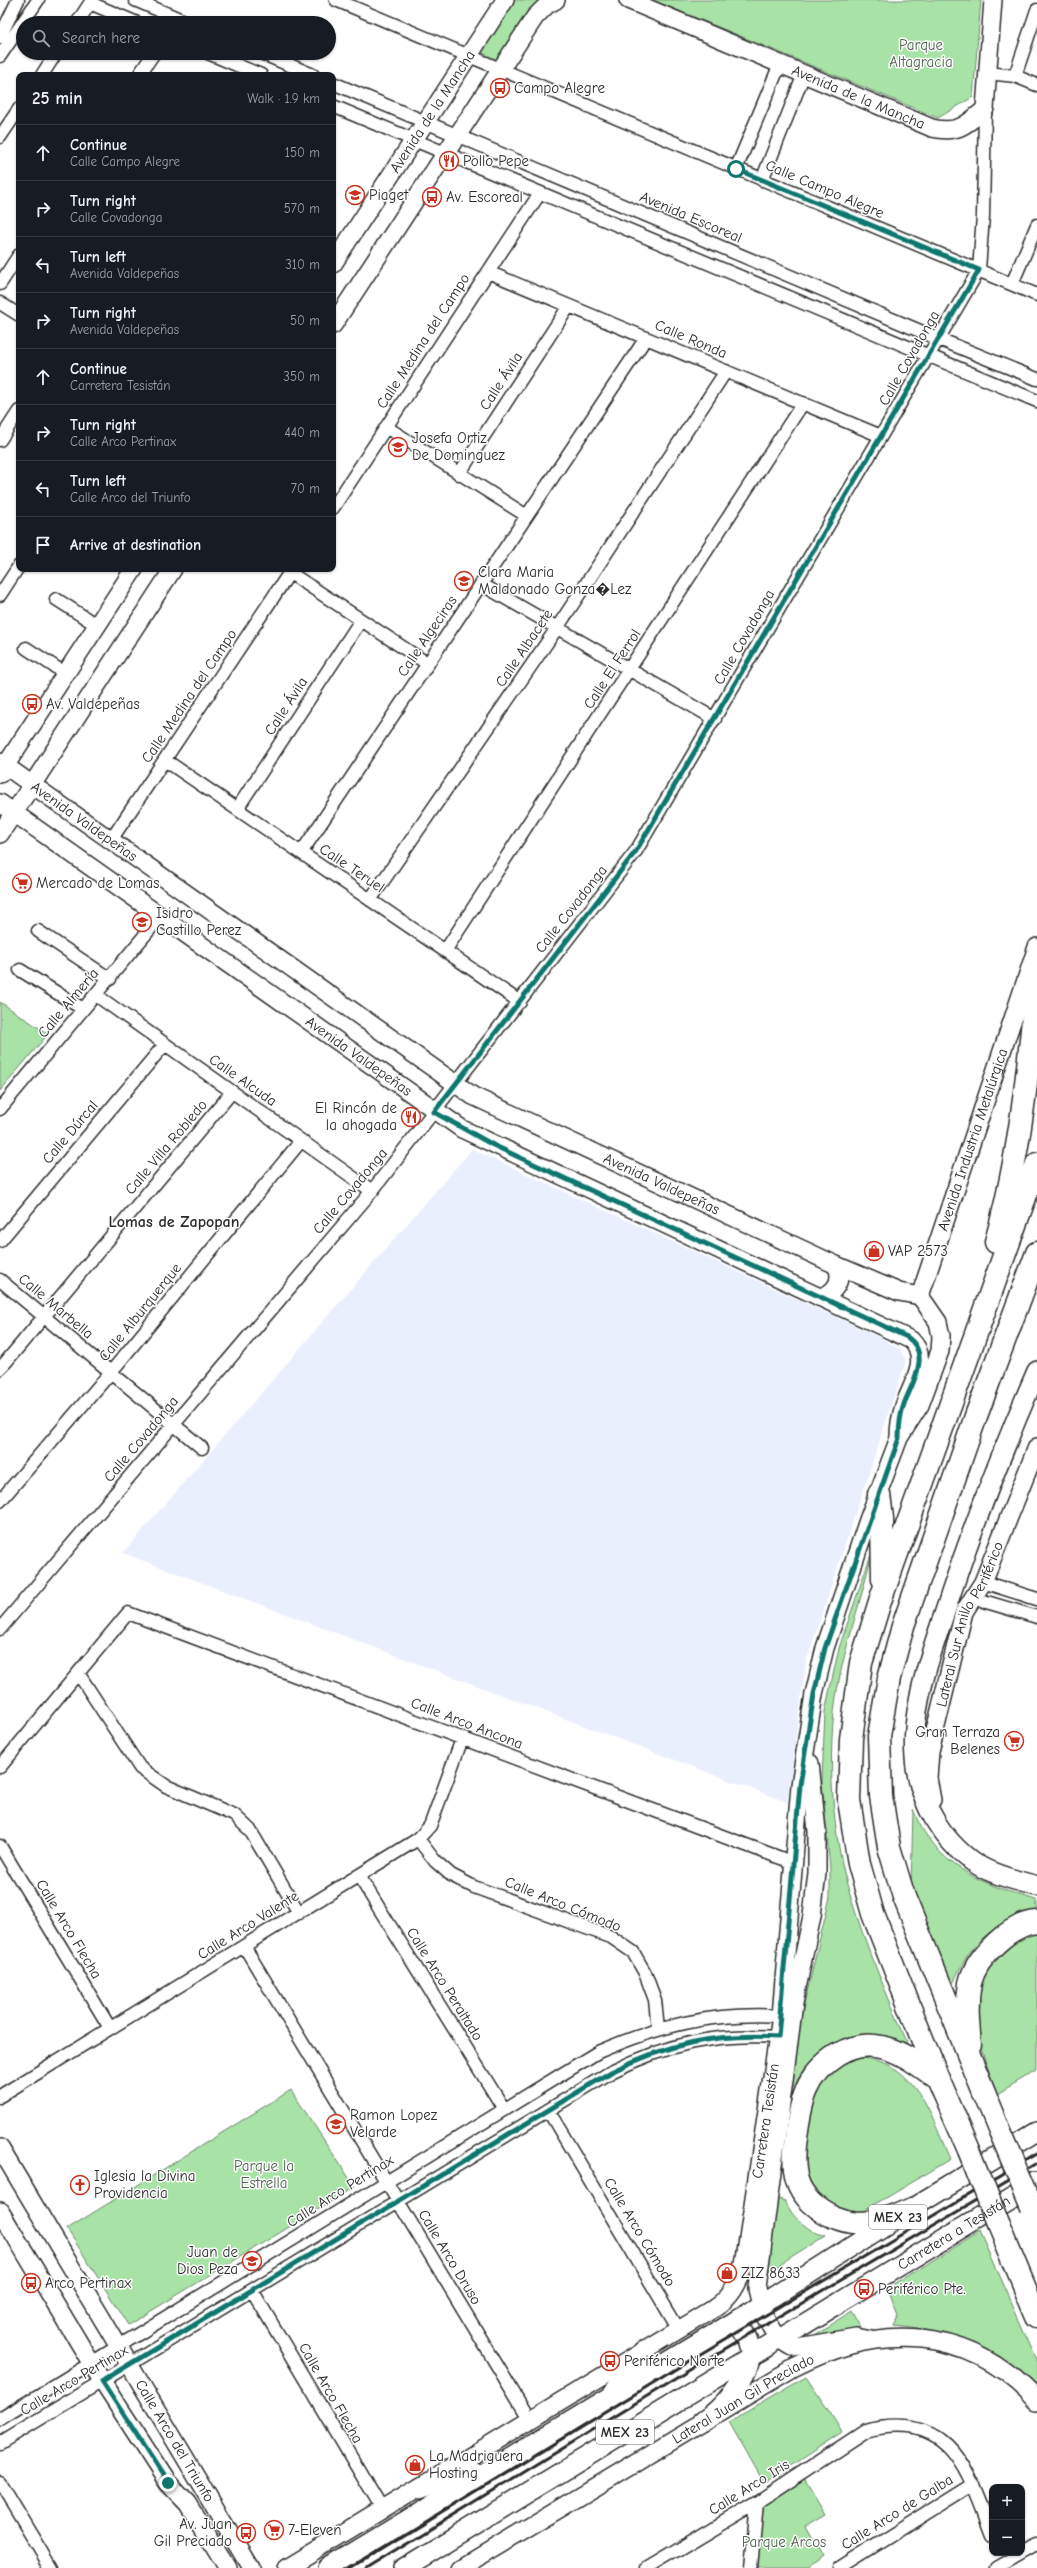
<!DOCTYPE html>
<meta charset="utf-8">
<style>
:root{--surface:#171b24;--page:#242831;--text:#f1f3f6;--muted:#9ea1a6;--line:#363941}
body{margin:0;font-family:"Comic Neue",sans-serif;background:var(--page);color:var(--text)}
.controls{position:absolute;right:12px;bottom:12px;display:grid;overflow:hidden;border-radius:8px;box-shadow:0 1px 3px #0004}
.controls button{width:36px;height:36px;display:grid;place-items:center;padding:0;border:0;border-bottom:1px solid var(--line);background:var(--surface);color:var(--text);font:20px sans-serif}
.stop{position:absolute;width:12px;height:12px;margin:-9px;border:3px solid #0f766e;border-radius:50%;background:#fff}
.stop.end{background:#0f766e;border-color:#fff;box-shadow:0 1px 4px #0008}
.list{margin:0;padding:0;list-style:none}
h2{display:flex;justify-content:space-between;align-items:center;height:52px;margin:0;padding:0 16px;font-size:17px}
h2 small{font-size:13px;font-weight:400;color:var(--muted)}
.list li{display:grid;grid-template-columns:26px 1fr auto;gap:12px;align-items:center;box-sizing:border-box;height:56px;padding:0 16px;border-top:1px solid var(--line)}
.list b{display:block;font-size:15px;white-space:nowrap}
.list p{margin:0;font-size:13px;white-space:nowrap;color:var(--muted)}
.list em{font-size:13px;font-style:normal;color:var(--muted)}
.icon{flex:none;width:22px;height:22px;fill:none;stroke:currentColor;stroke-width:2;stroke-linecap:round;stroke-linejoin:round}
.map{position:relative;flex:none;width:1037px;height:2568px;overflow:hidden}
.search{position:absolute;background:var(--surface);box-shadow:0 1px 3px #0004;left:16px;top:16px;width:320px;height:44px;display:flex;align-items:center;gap:10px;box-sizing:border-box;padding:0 14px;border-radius:22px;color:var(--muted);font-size:15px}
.panel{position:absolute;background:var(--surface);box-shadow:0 1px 3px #0004;left:16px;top:72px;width:320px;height:500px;border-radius:8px}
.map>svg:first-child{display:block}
.built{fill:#e9effd}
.green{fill:#a8e2a7;stroke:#6a8669}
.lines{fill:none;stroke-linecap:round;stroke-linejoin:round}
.street-casing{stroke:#2b2b2b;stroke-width:15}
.secondary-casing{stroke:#2b2b2b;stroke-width:20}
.primary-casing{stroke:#2b2b2b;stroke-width:22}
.highway-casing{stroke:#2b2b2b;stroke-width:25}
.street{stroke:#fff;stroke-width:12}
.secondary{stroke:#fff;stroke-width:17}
.primary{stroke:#fff;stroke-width:19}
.highway{stroke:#fff;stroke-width:22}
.rail{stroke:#2b2b2b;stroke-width:3}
.highway-bridge-casing{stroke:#2b2b2b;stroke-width:25;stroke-linecap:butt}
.highway-bridge{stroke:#fff;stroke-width:22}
.route{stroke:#0f766e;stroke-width:5}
.labels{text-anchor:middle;stroke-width:3;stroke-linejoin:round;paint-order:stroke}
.shield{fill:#fff;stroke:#6b6b6b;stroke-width:1}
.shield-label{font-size:14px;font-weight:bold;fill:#2b2b2b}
.park-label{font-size:15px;fill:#506250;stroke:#fff}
.poi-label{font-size:15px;fill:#2b2b2b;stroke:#fff;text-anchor:start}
.street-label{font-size:15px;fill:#2b2b2b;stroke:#fff}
.neighbourhood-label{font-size:16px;font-weight:bold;fill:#2b2b2b;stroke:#fff}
</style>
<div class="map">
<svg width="1037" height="2568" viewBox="0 0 1037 2568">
<rect width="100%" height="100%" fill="#fff"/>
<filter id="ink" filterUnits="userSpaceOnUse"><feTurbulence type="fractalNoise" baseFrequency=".025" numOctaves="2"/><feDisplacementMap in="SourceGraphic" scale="8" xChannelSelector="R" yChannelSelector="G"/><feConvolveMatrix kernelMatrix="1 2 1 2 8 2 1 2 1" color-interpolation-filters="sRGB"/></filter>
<g filter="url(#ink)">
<path class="built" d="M472 1149 879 1337 900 1349 906 1361 806 1662 787 1802 123 1553Z"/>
<path class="green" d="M512 0H545L497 60 479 51Z
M653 0H981L973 97 938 118Z
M0 1002 48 1034 0 1091Z
M872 1551C863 1598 845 1643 837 1691 826 1754 832 1835 850 1895 865 1945 887 1994 907 2042L903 2047C848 2047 818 2034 791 2092L802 2013 830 1897V1869L822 1781 825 1711 839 1648Z
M913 1809C934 1866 983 1885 1037 1900V1913C985 1927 968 1944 949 1994L911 1888Z
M1037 1933V2070L997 2094 977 2037V1981L984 1967 1018 1938Z
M855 2058C915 2057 930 2114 950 2159L862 2212 844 2210 829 2205 809 2186 800 2157 806 2102 827 2072Z
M291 2090 355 2187 128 2325 67 2229Z
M775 2198 785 2201C794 2220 806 2229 826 2236L764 2275Z
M980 2231 1037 2360V2388C997 2348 950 2331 895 2326L897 2315 887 2289Z
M852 2311 860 2327 804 2341Z
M806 2377 843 2432 764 2484 729 2422Z
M804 2478 825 2513 805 2525 823 2557 809 2568H756L761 2506Z"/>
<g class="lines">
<g class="street-casing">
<path id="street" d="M135 0 189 23
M336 0 1037 295
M90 3 137 23
M77 23 92 0
M0 37 18 0
M208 53 261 75
M261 53 313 75
M0 56 38 0
M988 73 1015 76 1037 85
M42 75 56 53
M139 75 154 53
M1015 76 1037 10
M333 83 939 339 1037 379
M333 106 1037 401
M0 137 19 109
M736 169 780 64
M762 180 804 74
M488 272 881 436
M0 284 19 255
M1012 284 1037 225
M0 303 19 315
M386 427 527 516
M0 440 19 411
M459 474 569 306
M333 508 540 193
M290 573 428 664
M481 584 715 719
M0 595 19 566
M56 599 98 626
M26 648 66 674
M165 760 520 1002
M237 809 361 620
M111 840 292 569
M301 853 646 338
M370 900 557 628 726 371
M38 931 110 979
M445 951 803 403
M20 970 83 1009
M96 995 372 1191
M0 1109 160 917
M0 1241 165 1044
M0 1280 202 1448
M0 1369 232 1092
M0 1501 111 1372 301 1141
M983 1582 1037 1599
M973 1598 1037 1617
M0 1629 372 1191 636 851 979 270 983 216 985 109
M78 1673 140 1768 166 1786 234 1815 250 1830 299 1913
M0 1767 128 1613 794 1863
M418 1839 435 1861 451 1875 474 1887 611 1937 633 1952 645 1973 655 2000 658 2028
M0 1846 110 2028
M359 1876 504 2109
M244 1946 530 2420
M0 2096 418 1839 430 1826 462 1739
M548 2110 679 2330
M252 2290 383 2511
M0 2419 598 2052C661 2025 713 2012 781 2016
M0 2443 611 2072C667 2044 715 2033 778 2037
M0 2483 51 2568
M647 2568 757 2502 865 2431C952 2410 966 2467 992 2534
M751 2568 757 2502
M839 2568 973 2484
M997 2568 1037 2545"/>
</g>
<g class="secondary-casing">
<g id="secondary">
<path id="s1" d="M628 0 932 128C958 134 966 125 985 109L993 0"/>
<path id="s2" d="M333 264 505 0"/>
<path d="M333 325 535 17 547 5 556 0"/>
<path id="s3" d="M0 762 473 1096 836 1265 899 1292 920 1296"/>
<path d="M0 774 134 569"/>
<path id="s4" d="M0 803 462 1129 911 1340C931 1359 911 1385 904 1406 901 1415 899 1426 899 1436"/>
<path d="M0 834 173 569"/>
<path id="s5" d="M920 1296 1037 947"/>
<path d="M819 1297C835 1294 844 1280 836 1265"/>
<path d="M810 1763 817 1831V1873L812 1916 794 2003 757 2288C762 2311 769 2337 792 2348L856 2337 871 2340"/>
<path id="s6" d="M932 1800 928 1778 930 1751 964 1612 983 1582 1037 1447"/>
<path id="s7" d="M0 2148 251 2568"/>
<path d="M0 2211 102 2381 168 2483 188 2504 227 2568"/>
<path id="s8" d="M286 2568 713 2309C730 2298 737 2284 744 2265L781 2016 800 1785 814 1694 825 1648 868 1520 899 1438 920 1405 940 1351 941 1336 938 1322 920 1296"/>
<path id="s9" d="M461 2568 793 2368C879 2323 969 2325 1037 2401"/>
</g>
</g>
<g class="primary-casing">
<g id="primary">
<path d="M1037 1371C1005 1444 976 1518 951 1593 928 1666 890 1749 936 1822 947 1840 964 1858 983 1868 1000 1877 1019 1881 1037 1886"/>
<path d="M613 2393 644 2351"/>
<path d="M703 2421C721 2409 750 2378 750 2354 750 2342 743 2330 737 2320"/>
<path d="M420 2488 474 2472"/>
<path d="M328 2568 737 2320 912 2208 1037 2132"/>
<path id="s10" d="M404 2568 1037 2182"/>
</g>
</g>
<g class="highway-casing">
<path id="highway" d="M996 1242C1020 1155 1029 1066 1037 977
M879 1494 882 1518 883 1579
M970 2045C968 2024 966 2004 970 1983 976 1957 1010 1924 1037 1922
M1000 2131 904 1897 889 1847 881 1796 879 1736 889 1678 903 1626 976 1416 1037 1253
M969 2150 938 2079 873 1914 859 1864 849 1800 851 1739 861 1663 881 1598 1037 1164
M912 2208C902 2212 892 2217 881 2220 866 2225 848 2223 834 2217 818 2210 802 2197 797 2180 793 2166 794 2152 796 2138 800 2104 806 2074 837 2055 849 2048 861 2044 875 2046 900 2049 919 2065 938 2079
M999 2225 1037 2316"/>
</g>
<use href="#street" class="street"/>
<use href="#secondary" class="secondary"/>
<use href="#primary" class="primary"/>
<use href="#highway" class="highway"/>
<path class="rail" d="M351 2568 697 2356 1037 2154
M367 2568 701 2363 1037 2164"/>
<g class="highway-bridge-casing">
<path id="highway-bridge" d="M1000 2131 1032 2206
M969 2150 999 2225"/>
</g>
<use href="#highway-bridge" class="highway-bridge"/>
</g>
</g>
<g class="lines" filter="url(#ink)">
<path class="route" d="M168 2483 102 2381 611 2072C667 2044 715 2033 778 2037L800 1785 814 1694 825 1648 899 1438C899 1427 900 1415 904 1404 912 1383 932 1354 907 1337L493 1145 434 1112 636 851 979 270 736 169"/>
</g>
<defs>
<g id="bus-ring" transform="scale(1)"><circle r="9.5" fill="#fff" stroke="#c8321e" stroke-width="1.5"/><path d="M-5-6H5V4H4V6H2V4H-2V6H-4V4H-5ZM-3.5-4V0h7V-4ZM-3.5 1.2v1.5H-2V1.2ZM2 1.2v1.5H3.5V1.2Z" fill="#c8321e"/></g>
<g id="restaurant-ring" transform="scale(1)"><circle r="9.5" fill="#fff" stroke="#c8321e" stroke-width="1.5"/><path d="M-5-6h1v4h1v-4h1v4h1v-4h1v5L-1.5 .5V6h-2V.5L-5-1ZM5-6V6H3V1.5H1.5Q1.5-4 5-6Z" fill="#c8321e"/></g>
<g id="school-ring" transform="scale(1)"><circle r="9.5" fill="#fff" stroke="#c8321e" stroke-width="1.5"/><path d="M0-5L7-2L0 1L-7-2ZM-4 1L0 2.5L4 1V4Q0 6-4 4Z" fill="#c8321e"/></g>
<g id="supermarket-ring" transform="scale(1)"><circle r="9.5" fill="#fff" stroke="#c8321e" stroke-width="1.5"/><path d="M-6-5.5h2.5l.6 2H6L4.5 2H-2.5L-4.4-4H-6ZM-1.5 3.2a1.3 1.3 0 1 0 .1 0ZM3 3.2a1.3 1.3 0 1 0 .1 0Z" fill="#c8321e"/></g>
<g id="shop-ring" transform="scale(1)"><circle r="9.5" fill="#fff" stroke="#c8321e" stroke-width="1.5"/><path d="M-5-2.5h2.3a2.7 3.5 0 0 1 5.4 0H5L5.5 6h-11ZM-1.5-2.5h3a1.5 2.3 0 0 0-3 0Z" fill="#c8321e"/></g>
<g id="church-ring" transform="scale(1)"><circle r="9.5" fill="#fff" stroke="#c8321e" stroke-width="1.5"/><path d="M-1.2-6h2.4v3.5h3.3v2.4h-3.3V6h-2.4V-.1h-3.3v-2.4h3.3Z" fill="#c8321e"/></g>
</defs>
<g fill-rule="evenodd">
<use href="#bus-ring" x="500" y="88"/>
<use href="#restaurant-ring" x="449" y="161"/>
<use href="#school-ring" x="355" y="195"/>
<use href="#bus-ring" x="432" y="197"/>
<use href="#school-ring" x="398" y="447"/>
<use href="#school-ring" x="464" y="581"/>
<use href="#bus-ring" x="32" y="704"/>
<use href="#supermarket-ring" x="22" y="883"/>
<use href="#school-ring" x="142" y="922"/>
<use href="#restaurant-ring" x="411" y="1117"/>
<use href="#shop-ring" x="874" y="1251"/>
<use href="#supermarket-ring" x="1014" y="1741"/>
<use href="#school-ring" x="336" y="2124"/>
<use href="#church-ring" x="80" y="2185"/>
<use href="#school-ring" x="252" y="2261"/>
<use href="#shop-ring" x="727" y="2273"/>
<use href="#bus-ring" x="31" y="2283"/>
<use href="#bus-ring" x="864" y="2289"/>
<use href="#bus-ring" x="610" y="2361"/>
<use href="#shop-ring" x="415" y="2465"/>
<use href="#supermarket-ring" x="274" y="2530"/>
<use href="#bus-ring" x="246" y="2533"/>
</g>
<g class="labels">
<g class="shield">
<rect x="869" y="2205" width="58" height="24" rx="3"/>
<rect x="596" y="2420" width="58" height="24" rx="3"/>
</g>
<g class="shield-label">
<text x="898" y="2222">MEX 23</text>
<text x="625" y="2437">MEX 23</text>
</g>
<g class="park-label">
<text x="921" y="50">Parque<tspan x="921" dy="17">Altagracia</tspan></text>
<text x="264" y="2171">Parque la<tspan x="264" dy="17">Estrella</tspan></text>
<text x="784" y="2547">Parque Arcos</text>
</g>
<g class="poi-label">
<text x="514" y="93">Campo Alegre</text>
<text x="463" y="166">Pollo Pepe</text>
<text x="369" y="200">Piaget</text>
<text x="446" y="202">Av. Escoreal</text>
<text x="412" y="443">Josefa Ortiz<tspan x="412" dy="17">De Dominguez</tspan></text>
<text x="478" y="577">Clara Maria<tspan x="478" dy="17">Maldonado Gonza�Lez</tspan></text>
<text x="46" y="709">Av. Valdepeñas</text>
<text x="36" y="888">Mercado de Lomas</text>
<text x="156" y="918">Isidro<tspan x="156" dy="17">Castillo Perez</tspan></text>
<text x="397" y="1113" text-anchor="end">El Rincón de<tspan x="397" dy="17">la ahogada</tspan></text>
<text x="888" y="1256">VAP 2573</text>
<text x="1000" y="1737" text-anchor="end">Gran Terraza<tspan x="1000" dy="17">Belenes</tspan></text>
<text x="350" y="2120">Ramon Lopez<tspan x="350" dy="17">Velarde</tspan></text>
<text x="94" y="2181">Iglesia la Divina<tspan x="94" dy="17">Providencia</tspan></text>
<text x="238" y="2257" text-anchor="end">Juan de<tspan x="238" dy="17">Dios Peza</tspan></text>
<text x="741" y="2278">ZIZ 8633</text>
<text x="45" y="2288">Arco Pertinax</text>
<text x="878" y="2294">Periférico Pte.</text>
<text x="624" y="2366">Periférico Norte</text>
<text x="429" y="2461">La Madriguera<tspan x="429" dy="17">Hosting</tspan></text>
<text x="232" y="2529" text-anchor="end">Av. Juan<tspan x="232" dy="17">Gil Preciado</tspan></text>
<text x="288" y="2535">7-Eleven</text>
</g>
<g class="street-label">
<text dy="5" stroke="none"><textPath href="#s1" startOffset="250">Avenida de la Mancha</textPath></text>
<text dy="5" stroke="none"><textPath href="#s2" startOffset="182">Avenida de la Mancha</textPath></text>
<text transform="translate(825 189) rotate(23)" y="5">Calle Campo Alegre</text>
<text transform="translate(691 217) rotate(23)" y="5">Avenida Escoreal</text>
<text transform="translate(691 339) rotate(23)" y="5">Calle Ronda</text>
<text transform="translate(423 341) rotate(-57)" y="5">Calle Medina del Campo</text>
<text transform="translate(909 358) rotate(-60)" y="5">Calle Covadonga</text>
<text transform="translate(501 381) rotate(-57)" y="5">Calle Ávila</text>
<text transform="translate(427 636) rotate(-56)" y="5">Calle Algeciras</text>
<text transform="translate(744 637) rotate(-60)" y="5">Calle Covadonga</text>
<text transform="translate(524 648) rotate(-56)" y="5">Calle Albacete</text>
<text transform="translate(612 669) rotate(-57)" y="5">Calle El Ferrol</text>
<text transform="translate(189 696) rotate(-56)" y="5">Calle Medina del Campo</text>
<text transform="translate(286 706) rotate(-57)" y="5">Calle Ávila</text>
<text dy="5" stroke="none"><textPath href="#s3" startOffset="103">Avenida Valdepeñas</textPath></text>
<text transform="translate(352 868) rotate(34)" y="5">Calle Teruel</text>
<text transform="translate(571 909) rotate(-52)" y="5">Calle Covadonga</text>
<text transform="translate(68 1003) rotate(-50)" y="5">Calle Almería</text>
<text dy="5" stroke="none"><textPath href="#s4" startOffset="439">Avenida Valdepeñas</textPath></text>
<text transform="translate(243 1080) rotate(35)" y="5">Calle Alcuda</text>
<text transform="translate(70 1132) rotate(-50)" y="5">Calle Dúrcal</text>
<text dy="5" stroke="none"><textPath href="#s5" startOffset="165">Avenida Industria Metalúrgica</textPath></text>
<text transform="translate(166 1147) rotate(-50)" y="5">Calle Villa Robledo</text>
<text dy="5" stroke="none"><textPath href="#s3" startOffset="787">Avenida Valdepeñas</textPath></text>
<text transform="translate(350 1191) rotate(-50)" y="5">Calle Covadonga</text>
<text transform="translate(56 1306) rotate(40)" y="5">Calle Marbella</text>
<text transform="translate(140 1312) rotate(-51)" y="5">Calle Alburquerque</text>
<text transform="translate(141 1439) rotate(-50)" y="5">Calle Covadonga</text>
<text dy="5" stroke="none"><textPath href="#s6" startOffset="183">Lateral Sur Anillo Periférico</textPath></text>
<text transform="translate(467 1723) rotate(21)" y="5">Calle Arco Ancona</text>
<text transform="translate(563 1904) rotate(22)" y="5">Calle Arco Cómodo</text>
<text transform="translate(248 1925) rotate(-32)" y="5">Calle Arco Valente</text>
<text transform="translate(69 1929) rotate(59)" y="5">Calle Arco Flecha</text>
<text transform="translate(445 1984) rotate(58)" y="5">Calle Arco Peraltado</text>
<text dy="5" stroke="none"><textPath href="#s8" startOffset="700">Carretera Tesistán</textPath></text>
<text transform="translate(340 2191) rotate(-32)" y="5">Calle Arco Pertinax</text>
<text transform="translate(640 2232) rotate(59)" y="5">Calle Arco Cómodo</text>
<text dy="5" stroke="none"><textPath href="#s10" startOffset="644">Carretera a Tesistán</textPath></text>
<text transform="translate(450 2257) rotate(59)" y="5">Calle Arco Druso</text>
<text transform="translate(74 2380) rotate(-31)" y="5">Calle Arco Pertinax</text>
<text transform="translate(331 2393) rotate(60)" y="5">Calle Arco Flecha</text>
<text dy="5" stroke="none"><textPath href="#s9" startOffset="329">Lateral Juan Gil Preciado</textPath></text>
<text dy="5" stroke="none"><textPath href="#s7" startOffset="341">Calle Arco del Triunfo</textPath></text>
<text transform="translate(749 2487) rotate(-32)" y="5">Calle Arco Iris</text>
<text transform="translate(897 2512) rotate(-32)" y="5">Calle Arco de Galba</text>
</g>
<g class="neighbourhood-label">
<text x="174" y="1227">Lomas de Zapopan</text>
</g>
</g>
</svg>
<div class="controls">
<button>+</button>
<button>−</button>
</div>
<div class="stop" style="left:736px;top:169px"></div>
<div class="stop end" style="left:168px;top:2483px"></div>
<div class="search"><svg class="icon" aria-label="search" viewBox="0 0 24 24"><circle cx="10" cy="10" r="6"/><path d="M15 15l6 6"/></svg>Search here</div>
<section class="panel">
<h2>25 min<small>Walk · 1.9 km</small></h2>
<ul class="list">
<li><svg class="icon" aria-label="ahead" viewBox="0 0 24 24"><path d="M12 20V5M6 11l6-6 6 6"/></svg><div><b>Continue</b><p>Calle Campo Alegre</p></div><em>150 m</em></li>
<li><svg class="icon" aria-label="right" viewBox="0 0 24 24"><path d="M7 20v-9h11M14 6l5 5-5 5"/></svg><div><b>Turn right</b><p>Calle Covadonga</p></div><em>570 m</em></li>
<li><svg class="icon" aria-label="left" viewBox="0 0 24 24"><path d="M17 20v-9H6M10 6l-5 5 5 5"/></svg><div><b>Turn left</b><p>Avenida Valdepeñas</p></div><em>310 m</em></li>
<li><svg class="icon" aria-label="right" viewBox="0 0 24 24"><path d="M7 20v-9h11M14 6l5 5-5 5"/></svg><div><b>Turn right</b><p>Avenida Valdepeñas</p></div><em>50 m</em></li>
<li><svg class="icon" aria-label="ahead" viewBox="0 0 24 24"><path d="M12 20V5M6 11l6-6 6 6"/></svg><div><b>Continue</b><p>Carretera Tesistán</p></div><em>350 m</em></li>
<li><svg class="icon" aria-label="right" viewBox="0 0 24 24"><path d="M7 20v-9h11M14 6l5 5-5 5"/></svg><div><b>Turn right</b><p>Calle Arco Pertinax</p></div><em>440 m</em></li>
<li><svg class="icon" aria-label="left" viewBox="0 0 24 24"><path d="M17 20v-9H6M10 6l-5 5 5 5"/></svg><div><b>Turn left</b><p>Calle Arco del Triunfo</p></div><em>70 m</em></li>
<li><svg class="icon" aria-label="arrive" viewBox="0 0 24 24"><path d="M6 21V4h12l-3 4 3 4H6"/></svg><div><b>Arrive at destination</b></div></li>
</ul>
</section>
</div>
